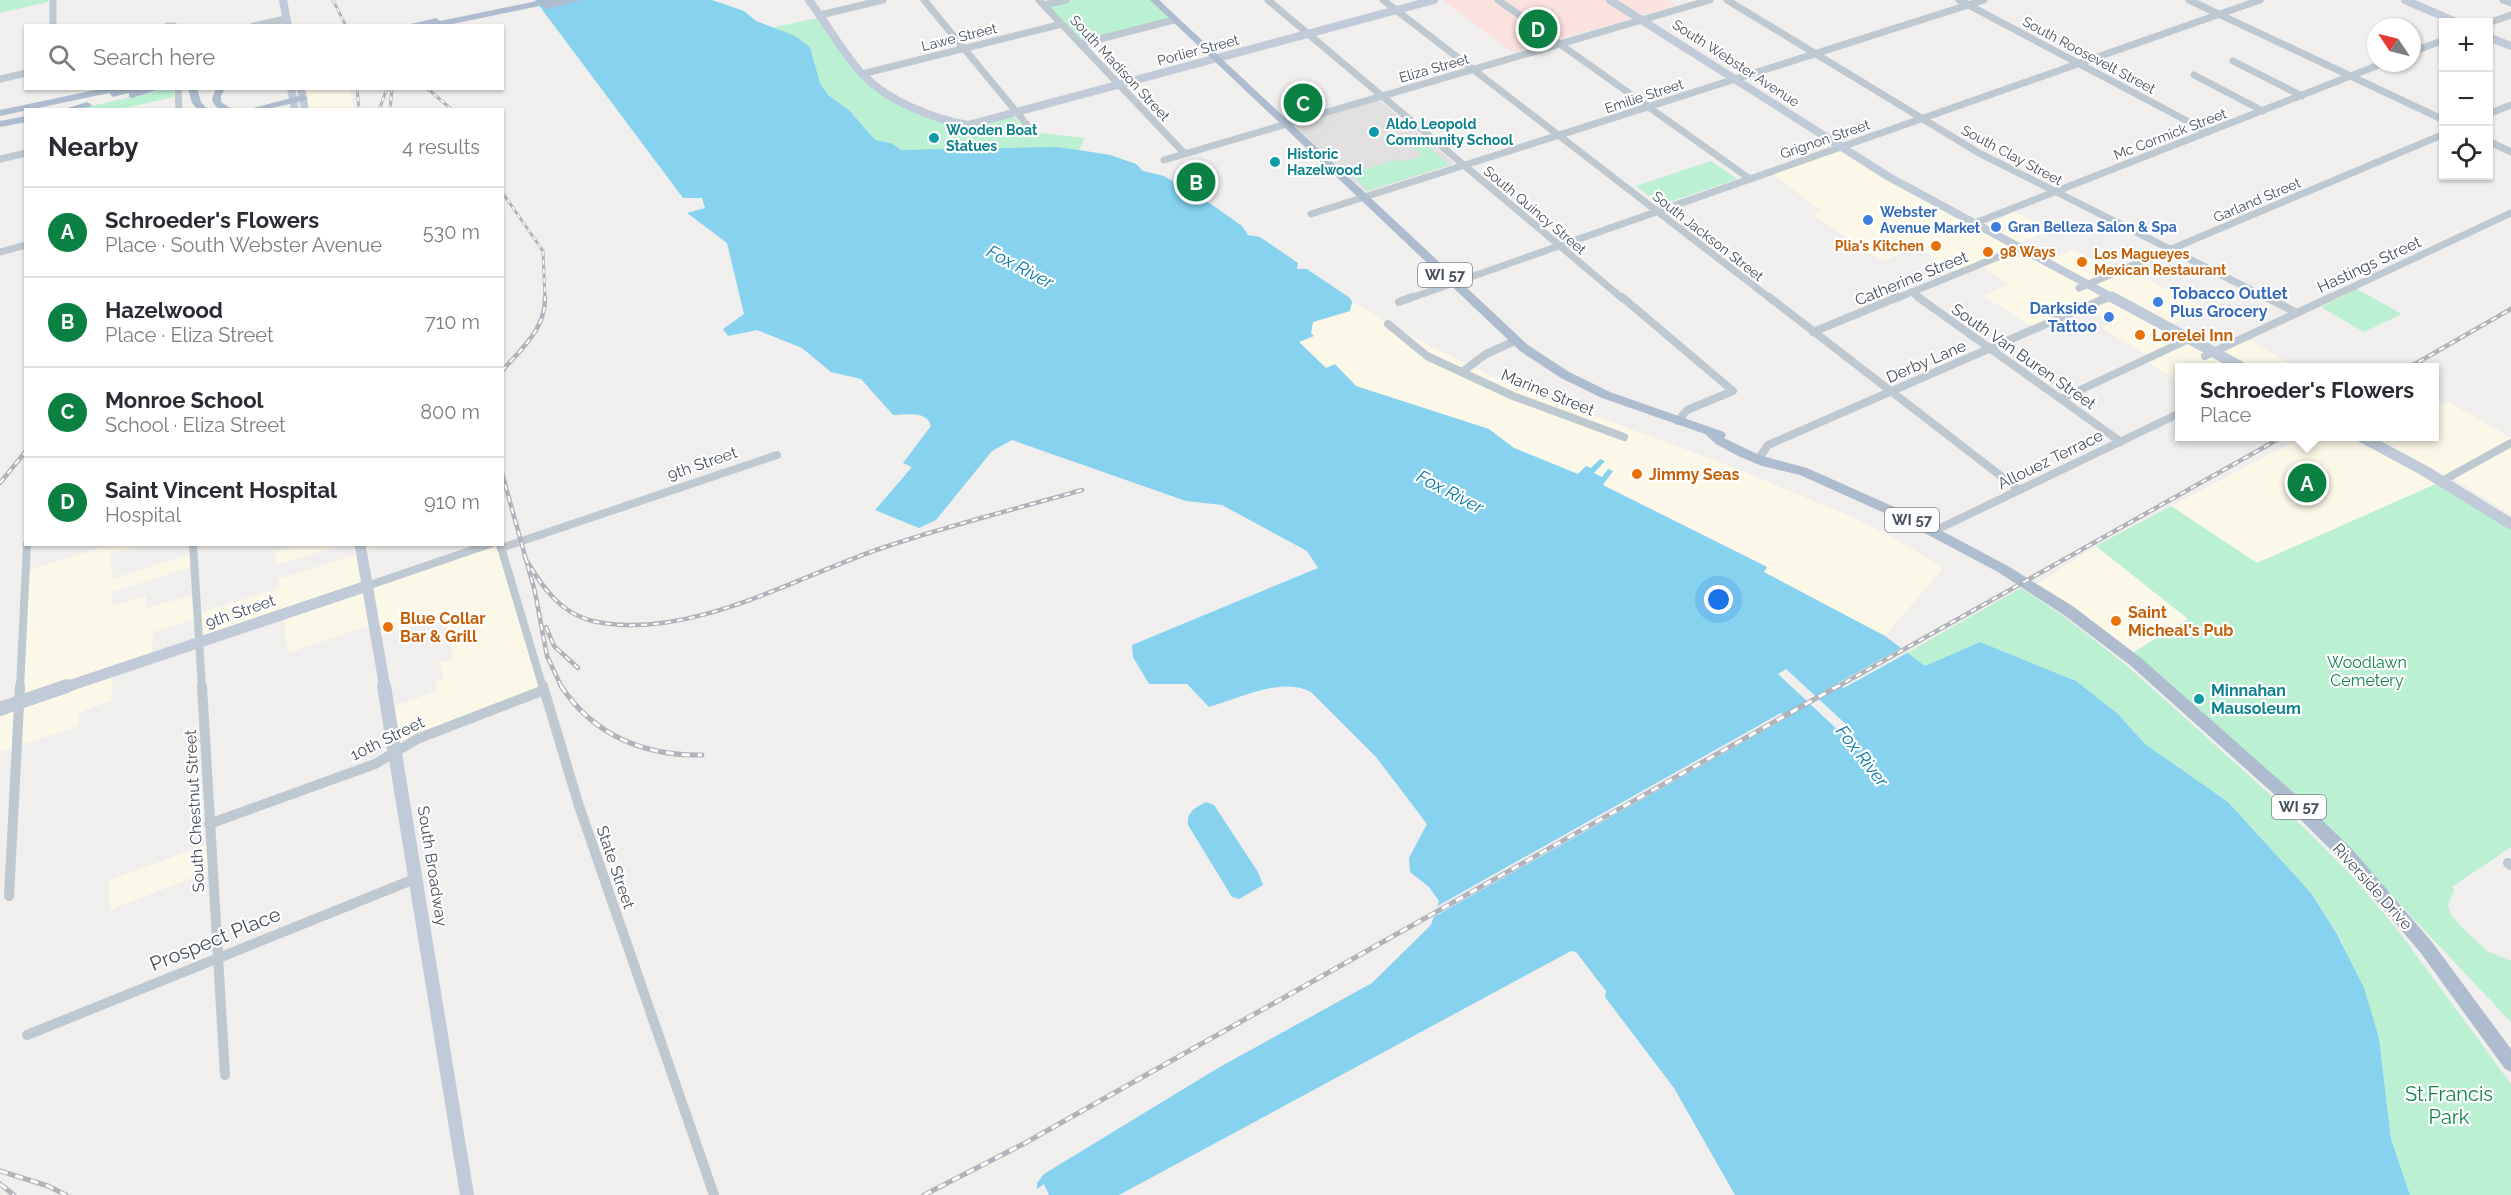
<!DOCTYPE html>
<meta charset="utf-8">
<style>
:root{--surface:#fff;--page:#f7f7f7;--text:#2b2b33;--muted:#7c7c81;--line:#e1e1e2;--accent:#0b8043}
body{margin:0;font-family:Raleway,sans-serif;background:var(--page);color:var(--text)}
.controls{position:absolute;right:18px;top:18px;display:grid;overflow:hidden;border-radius:0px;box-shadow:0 2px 4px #0004}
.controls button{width:54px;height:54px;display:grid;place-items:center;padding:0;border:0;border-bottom:2px solid var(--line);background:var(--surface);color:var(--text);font:30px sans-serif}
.compass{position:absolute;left:2367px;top:18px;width:54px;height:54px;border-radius:50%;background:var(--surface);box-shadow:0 2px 4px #0004;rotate:305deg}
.you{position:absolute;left:1719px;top:600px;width:21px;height:21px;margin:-15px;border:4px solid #fff;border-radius:50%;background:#1a73e8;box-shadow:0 0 0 9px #1a73e833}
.badge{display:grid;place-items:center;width:39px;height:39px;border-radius:50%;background:var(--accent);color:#fff;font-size:20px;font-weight:700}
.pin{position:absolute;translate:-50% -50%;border:3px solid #fff;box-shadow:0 2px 6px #0006}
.popup{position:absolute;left:2175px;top:363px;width:264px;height:78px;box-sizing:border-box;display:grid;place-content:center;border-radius:0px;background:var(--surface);filter:drop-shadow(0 2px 4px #0005);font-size:20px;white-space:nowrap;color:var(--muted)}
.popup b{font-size:22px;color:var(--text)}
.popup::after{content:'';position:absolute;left:50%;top:100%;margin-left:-12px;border:12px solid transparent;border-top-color:var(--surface)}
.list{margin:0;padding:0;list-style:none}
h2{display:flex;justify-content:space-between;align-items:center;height:78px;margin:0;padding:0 24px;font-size:26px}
h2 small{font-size:20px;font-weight:400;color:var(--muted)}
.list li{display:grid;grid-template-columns:39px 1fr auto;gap:18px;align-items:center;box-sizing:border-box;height:90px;padding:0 24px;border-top:2px solid var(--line)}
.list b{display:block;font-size:22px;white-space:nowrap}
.list p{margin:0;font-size:20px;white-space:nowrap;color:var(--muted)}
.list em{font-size:20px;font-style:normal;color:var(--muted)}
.icon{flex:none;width:33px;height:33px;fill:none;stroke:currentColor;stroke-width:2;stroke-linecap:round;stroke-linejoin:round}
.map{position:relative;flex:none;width:2511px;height:1195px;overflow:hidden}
.search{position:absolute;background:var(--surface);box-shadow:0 2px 4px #0004;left:24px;top:24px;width:480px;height:66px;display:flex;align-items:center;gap:15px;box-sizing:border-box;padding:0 21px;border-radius:0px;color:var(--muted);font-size:22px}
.panel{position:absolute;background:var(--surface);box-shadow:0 2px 4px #0004;left:24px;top:108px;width:480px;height:438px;border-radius:0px}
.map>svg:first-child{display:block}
.commercial{fill:#fcf8e7}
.education{fill:#e2dfe0}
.medical{fill:#fce2de}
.green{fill:#bbf0d3}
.water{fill:#86d2ef}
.pier{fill:#f1eeee}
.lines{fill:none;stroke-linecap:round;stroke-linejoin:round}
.street-far2{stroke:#bec8d1;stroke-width:7}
.street-far1{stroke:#bec8d1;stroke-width:8}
.street{stroke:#bec8d1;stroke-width:10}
.secondary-far2{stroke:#c0cad8;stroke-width:8}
.secondary-far1{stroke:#c0cad8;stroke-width:11}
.secondary{stroke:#c0cad8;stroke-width:14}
.primary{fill:#adbcce;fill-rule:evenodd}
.rail-far2-casing{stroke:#b0b3b9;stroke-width:3}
.rail-far1-casing{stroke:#b0b3b9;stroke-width:4.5}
.rail-casing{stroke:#b0b3b9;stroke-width:5}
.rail-far2{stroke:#fff;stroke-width:1.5;stroke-dasharray:4.5;stroke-linecap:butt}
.rail-far1{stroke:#fff;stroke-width:2;stroke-dasharray:6;stroke-linecap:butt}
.rail{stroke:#fff;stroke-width:3;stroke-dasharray:8;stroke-linecap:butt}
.culture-dot{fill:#0f9aa8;stroke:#fff;stroke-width:2}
.shop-dot{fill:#3f7fe0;stroke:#fff;stroke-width:2}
.food-dot{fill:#e8710a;stroke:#fff;stroke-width:2}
.labels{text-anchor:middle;stroke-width:4.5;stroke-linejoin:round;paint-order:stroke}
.far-street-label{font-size:14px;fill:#46505c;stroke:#fff}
.far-culture-label{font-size:14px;font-weight:bold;fill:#0d838f;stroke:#fff;text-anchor:start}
.far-shop-label{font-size:14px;font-weight:bold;fill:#366cbe;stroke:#fff;text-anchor:start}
.far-food-label{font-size:14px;font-weight:bold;fill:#c56008;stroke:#fff;text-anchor:start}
.shield{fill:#fff;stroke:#7e848d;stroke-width:1.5}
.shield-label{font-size:15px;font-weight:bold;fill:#46505c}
.street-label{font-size:16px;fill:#46505c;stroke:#fff}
.shop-label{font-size:16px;font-weight:bold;fill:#366cbe;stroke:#fff;text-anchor:start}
.food-label{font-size:16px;font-weight:bold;fill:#c56008;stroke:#fff;text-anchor:start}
.park-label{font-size:16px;fill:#148151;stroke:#fff}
.culture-label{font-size:16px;font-weight:bold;fill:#0d838f;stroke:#fff;text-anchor:start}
.water-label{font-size:18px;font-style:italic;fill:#087aa6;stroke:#fff}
.near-street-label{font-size:20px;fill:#46505c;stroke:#fff}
.near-park-label{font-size:20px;fill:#148151;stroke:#fff}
</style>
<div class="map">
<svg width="2511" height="1195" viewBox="0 0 2511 1195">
<rect width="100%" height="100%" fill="#f1eeee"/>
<path class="commercial" d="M298 89H350L353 109H299H301Z
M1841 146 2046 262 2073 249 2116 272 2128 270 2206 309 2170 326 2243 367 2180 368 2179 383 2145 360 2150 357 2102 328 2112 322 2086 308 2037 329 1983 296 2008 284 1980 265 1956 274 1918 247 1882 261 1813 215 1821 211 1770 172Z
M2014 212 2052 230 2017 244 1983 226Z
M1352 302 1432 347 1504 382 1730 466 1845 514 1887 534 1943 568 1885 636 1763 572 1767 566 1602 485 1613 472 1602 477 1593 473 1605 461 1600 459 1591 468 1583 469 1578 474 1514 448 1489 429 1356 386 1350 378 1326 368 1299 342 1313 337 1311 334 1313 322 1350 311Z
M2248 340 2292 365 2248 367 2224 354 2229 348Z
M2449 402 2511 438V515L2451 477 2257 563 2171 506 2303 437 2434 436 2435 406Z
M111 545H144L111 553 112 579 193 553 194 566 112 592V606L146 596V608L196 594 197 614 279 588V579L361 553 360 545H385L361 553 367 585 490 545H500L544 690 395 750 388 708 437 691 435 682 444 678 439 663 454 658 444 615 376 638 373 624 288 653 283 614 199 642 197 618 153 632 152 658 113 671 112 700 79 713V726L0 752V709L19 703 25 571Z
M298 545V544L343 545 277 565 275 552Z
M2096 546 2188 619 2132 653 2033 587Z
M211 843 212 870 110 910V880Z"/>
<path class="education" d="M1379 100 1453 162V164L1366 192 1294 126Z"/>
<path class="medical" d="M1442 0H1668L1677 5 1513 53Z"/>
<path class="green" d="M0 0H49L48 2 0 13Z
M1066 0H1154L1174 20 1080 44 1044 5Z
M817 18 859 76 940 122 962 127 1013 116 1031 135 1040 133 1085 138 1079 150 1017 148 905 152 869 160 891 143 875 140 849 110 828 95 820 83 810 47 771 28Z
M166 89H173L174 97 120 109 74 110Z
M1420 140 1450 165 1367 191 1351 174 1397 159 1401 162 1423 156 1409 144Z
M1711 161 1737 179 1661 205 1636 186Z
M2357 289 2402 314 2364 332 2321 307Z
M2445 480 2511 522V847L2452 887 2454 890 2448 905 2450 913 2463 929 2489 952 2511 961V1022L2327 827 2132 653 2188 619 2096 546 2171 506 2257 563Z
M2021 588 2062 615 2126 665 2274 798 2354 878 2400 933 2511 1084V1195H2410L2391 1139 2379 1038 2363 988 2338 934 2311 893 2228 802 2145 744 2118 714 2075 681 1980 642 1925 666 1907 653Z"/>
<path class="water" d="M535 0H712L744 11 756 21 795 36 810 47 820 83 828 95 849 110 875 140 891 143 901 150 1055 147 1079 150 1110 155 1136 164 1143 171 1164 176 1184 188 1183 191 1211 204 1242 226 1248 235 1260 237 1298 263 1297 269H1307L1350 298 1352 302 1350 311 1313 322 1311 333 1314 336 1299 342 1326 368 1335 364 1356 386 1489 429 1514 448 1578 474 1586 466 1591 468 1600 459 1605 461 1594 473 1602 477 1608 469 1613 471 1603 485 1767 567 1764 572 1885 636 1925 666 1980 642 2076 681 2118 714 2145 744 2228 802 2311 893 2337 934 2364 988 2379 1038 2391 1139 2410 1195H1735L1674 1088 1605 997 1606 991 1576 952 1571 951 1119 1195H1049L1044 1184 1037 1189V1183L1044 1174 1218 1068 1372 983 1431 925 1439 901 1429 887 1410 872 1409 858 1427 824 1376 757 1311 692C1282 676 1238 699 1209 707L1187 684H1149L1133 657 1132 645 1318 568 1307 551 1222 505 1186 501 1012 440 992 451 936 520 919 528 875 510 912 467 903 463 931 426C927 410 906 415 893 415L861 379 831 372 802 348 757 330 728 336 723 329 744 314 727 243 687 213 705 208 702 198H683Z
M1206 802 1214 805 1258 872 1263 885 1239 899 1232 897 1188 825C1186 812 1196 807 1206 802Z"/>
<path class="pier" d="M1901 648 1907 653 1844 688 1838 683Z
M1786 669 1849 727 1840 732 1778 674Z
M1781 713 1786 718 1430 919 1434 908Z"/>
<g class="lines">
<path class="street-far2" d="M53 0V26
M924 0 1033 132
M1039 0 1184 153
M1268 0 1623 299
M1383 0 1771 299
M1498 0 1750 179
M1727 0 1979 153 2269 299
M1959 0 2208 132
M2189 0 2444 120
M2503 0 2511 3
M1044 5 1066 0
M820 15 883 0
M2488 23 2511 15
M167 26H174
M253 26 286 19
M1080 44 1174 20
M2412 52 2444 40
M2233 61 2302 96
M862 74 1062 24
M2194 75 2263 111
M0 79 26 73
M178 88 179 110
M2488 114 2511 105
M2488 141 2511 152
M0 159 26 153
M1164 160 1710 0
M1311 214 1984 0
M1965 227 2384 63
M0 252 26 245
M2079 288 2444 134
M1911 292 1921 299
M1408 299 2260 0
M1895 299 2020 248
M2105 299 2109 297
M2327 299 2511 213"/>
<path class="street-far1" d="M1622 297 1733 391 1687 410 1678 421
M1769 297 2019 490
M1918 297 2121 442
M2266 297 2297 313
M1399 302 1412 297
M1388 324 1427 356 1513 396 1624 437
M1813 332 1898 297
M2205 356 2331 297
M1462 372 1486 354 1515 341
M2061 399 2189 339
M1759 458 1768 445 2108 297
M2442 481 2511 443
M1934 531 2180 413
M193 544 202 688
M500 544 543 688
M501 548 777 455
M367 586 490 544
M20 688 27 544"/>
<path class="street" d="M202 686 225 1075
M543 686 579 806 714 1195
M209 824 375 764 417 739 544 690
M2508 863 2511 865
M9 896 20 686
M27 1035 417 878"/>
<path class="secondary-far2" d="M283 0 288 26
M809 0C827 24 843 54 864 76 889 101 933 119 968 125L1434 0
M1610 0 1889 177 2115 299
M2405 0 2456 22
M2488 37 2511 46
M291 88 295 110
M301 88 305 110"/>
<path class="secondary-far1" d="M2112 297 2243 368
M2360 436 2425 471 2511 524
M360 544 385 688
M63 688 367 586"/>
<path class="secondary" d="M384 686 467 1195
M0 709 67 686"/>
<path class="primary" d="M542 0H582L547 9 544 8V5L443 26H402L436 18 440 21Z
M1150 0H1159L1528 345 1569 372 1610 392 1724 432 1726 435 1724 438 1759 455 1807 468 1910 514 2008 566 2074 607 2141 658 2295 794 2352 849 2432 942 2511 1049V1072L2505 1069 2420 952 2340 859 2285 804 2131 666 2064 615 1998 572 1900 520 1800 475 1762 466 1738 456 1716 444 1705 434 1602 398 1561 378 1520 351Z
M105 88H163L132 98 129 97V93L113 97 109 93 0 116V110Z
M188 88H197L201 102 208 110H198L192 103Z
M216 88H225L221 96V102L233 110C223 110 215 110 212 99Z
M303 95 308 98 306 100 264 110H245Z
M87 102 92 105 90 107 61 110Z
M26 116V122L0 127V121Z"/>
<g class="rail-far2-casing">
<path id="rail-far2" d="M333 0 346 26
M357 88 359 110
M427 88 452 110
M379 110 387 88
M390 110 392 88
M502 192 543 251 545 299"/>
</g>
<g class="rail-far1-casing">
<path id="rail-far1" d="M2408 368 2511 309
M502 371C521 349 546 329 545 297
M502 473 535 592 547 656 562 688
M0 483 26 451
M525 558C542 587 561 615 597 622 692 640 797 576 885 547 950 525 1016 509 1082 490
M546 627 554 646 578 668
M1835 688 2284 436"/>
</g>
<g class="rail-casing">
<path id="rail" d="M561 686C594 736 645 756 702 755
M0 1171 48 1186 66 1195
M0 1184 14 1195
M924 1195 1025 1143 1838 686"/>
</g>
<use href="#rail-far2" class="rail-far2"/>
<use href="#rail-far1" class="rail-far1"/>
<use href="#rail" class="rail"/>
</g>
<g class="culture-dot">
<circle cx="1374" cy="132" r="6"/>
<circle cx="934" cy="138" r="6"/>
<circle cx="1275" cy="162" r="6"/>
<circle cx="2199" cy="699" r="6"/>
</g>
<g class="shop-dot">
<circle cx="1868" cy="220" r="6"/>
<circle cx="1996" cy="227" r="6"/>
<circle cx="2158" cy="302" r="6"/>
<circle cx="2109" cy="317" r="6"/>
</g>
<g class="food-dot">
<circle cx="1936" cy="246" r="6"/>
<circle cx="1988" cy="252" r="6"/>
<circle cx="2082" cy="262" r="6"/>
<circle cx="2140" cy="335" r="6"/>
<circle cx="1637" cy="474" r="6"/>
<circle cx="2116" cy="621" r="6"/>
<circle cx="388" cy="627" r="6"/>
</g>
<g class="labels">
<g class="far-street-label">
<text transform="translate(959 37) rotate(-14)" y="5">Lawe Street</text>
<text transform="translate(1198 50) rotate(-15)" y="5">Porlier Street</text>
<text transform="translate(2089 55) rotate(28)" y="5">South Roosevelt Street</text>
<text transform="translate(1736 63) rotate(33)" y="5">South Webster Avenue</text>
<text transform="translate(1120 68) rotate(47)" y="5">South Madison Street</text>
<text transform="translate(1434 68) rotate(-16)" y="5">Eliza Street</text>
<text transform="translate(1644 96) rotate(-18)" y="5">Emilie Street</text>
<text transform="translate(2170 134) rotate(-21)" y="5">Mc Cormick Street</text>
<text transform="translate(1825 139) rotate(-19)" y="5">Grignon Street</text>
<text transform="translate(2012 155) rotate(28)" y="5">South Clay Street</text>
<text transform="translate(2257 200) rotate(-23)" y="5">Garland Street</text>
<text transform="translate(1535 210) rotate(40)" y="5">South Quincy Street</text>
<text transform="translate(1708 236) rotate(38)" y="5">South Jackson Street</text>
</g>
<g class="far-culture-label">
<text x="1386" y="129">Aldo Leopold<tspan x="1386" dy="16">Community School</tspan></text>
<text x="946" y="135">Wooden Boat<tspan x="946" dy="16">Statues</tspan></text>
<text x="1287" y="159">Historic<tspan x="1287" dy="16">Hazelwood</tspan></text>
</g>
<g class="far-shop-label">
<text x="1880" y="217">Webster<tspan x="1880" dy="16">Avenue Market</tspan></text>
<text x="2008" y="232">Gran Belleza Salon &amp; Spa</text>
</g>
<g class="far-food-label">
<text x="1924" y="251" text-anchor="end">Plia's Kitchen</text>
<text x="2000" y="257">98 Ways</text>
<text x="2094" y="259">Los Magueyes<tspan x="2094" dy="16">Mexican Restaurant</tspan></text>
</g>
<g class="shield">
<rect x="1418" y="263" width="54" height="24" rx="4.5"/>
<rect x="1885" y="508" width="54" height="24" rx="4.5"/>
<rect x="2272" y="795" width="54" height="24" rx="4.5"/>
</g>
<g class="shield-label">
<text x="1445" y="280">WI 57</text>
<text x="1912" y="525">WI 57</text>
<text x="2299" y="812">WI 57</text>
</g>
<g class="street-label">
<text transform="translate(2369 264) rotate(-25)" y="6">Hastings Street</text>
<text transform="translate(1911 278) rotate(-22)" y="6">Catherine Street</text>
<text transform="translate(2024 356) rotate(35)" y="6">South Van Buren Street</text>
<text transform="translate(1926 361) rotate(-23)" y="6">Derby Lane</text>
<text transform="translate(1548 392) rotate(22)" y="6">Marine Street</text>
<text transform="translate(2050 459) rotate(-26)" y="6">Allouez Terrace</text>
<text transform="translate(702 463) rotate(-19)" y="6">9th Street</text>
<text transform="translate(240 611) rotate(-19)" y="6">9th Street</text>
<text transform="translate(387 738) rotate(-26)" y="6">10th Street</text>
<text transform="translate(194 811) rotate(-93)" y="6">South Chestnut Street</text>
<text transform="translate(433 866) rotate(81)" y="6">South Broadway</text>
<text transform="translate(616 867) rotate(71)" y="6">State Street</text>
<text transform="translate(2373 886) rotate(48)" y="6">Riverside Drive</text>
</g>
<g class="shop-label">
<text x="2170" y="299">Tobacco Outlet<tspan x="2170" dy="18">Plus Grocery</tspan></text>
<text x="2097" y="314" text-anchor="end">Darkside<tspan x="2097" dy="18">Tattoo</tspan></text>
</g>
<g class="food-label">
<text x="2152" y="341">Lorelei Inn</text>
<text x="1649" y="480">Jimmy Seas</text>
<text x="2128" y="618">Saint<tspan x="2128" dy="18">Micheal's Pub</tspan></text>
<text x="400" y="624">Blue Collar<tspan x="400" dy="18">Bar &amp; Grill</tspan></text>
</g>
<g class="park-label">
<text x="2367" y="668">Woodlawn<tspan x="2367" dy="18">Cemetery</tspan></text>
</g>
<g class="culture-label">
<text x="2211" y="696">Minnahan<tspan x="2211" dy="18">Mausoleum</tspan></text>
</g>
<g class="water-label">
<text transform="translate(1020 267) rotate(28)" y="6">Fox River</text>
<text transform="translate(1450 492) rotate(28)" y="6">Fox River</text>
<text transform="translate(1862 756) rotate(52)" y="6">Fox River</text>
</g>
<g class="near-street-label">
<text transform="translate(215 939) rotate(-22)" y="7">Prospect Place</text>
</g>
<g class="near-park-label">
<text x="2449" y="1101">St.Francis<tspan x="2449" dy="23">Park</tspan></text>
</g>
</g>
</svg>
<div class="controls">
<button>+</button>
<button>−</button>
<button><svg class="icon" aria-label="locate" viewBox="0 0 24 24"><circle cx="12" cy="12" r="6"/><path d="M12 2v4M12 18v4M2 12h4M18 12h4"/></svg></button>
</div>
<svg class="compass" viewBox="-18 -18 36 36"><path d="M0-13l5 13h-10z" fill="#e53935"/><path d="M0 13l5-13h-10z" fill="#7c7c81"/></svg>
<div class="you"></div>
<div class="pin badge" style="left:2307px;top:483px">A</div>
<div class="popup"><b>Schroeder's Flowers</b>Place</div>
<div class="pin badge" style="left:1196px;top:182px">B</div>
<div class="pin badge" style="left:1303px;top:103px">C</div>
<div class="pin badge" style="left:1538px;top:29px">D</div>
<div class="search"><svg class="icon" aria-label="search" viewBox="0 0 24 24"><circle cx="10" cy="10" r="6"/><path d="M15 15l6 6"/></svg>Search here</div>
<section class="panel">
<h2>Nearby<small>4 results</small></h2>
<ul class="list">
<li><span class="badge">A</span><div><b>Schroeder's Flowers</b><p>Place · South Webster Avenue</p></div><em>530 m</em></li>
<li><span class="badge">B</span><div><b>Hazelwood</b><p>Place · Eliza Street</p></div><em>710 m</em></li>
<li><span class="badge">C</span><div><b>Monroe School</b><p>School · Eliza Street</p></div><em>800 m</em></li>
<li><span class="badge">D</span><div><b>Saint Vincent Hospital</b><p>Hospital</p></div><em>910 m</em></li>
</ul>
</section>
</div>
